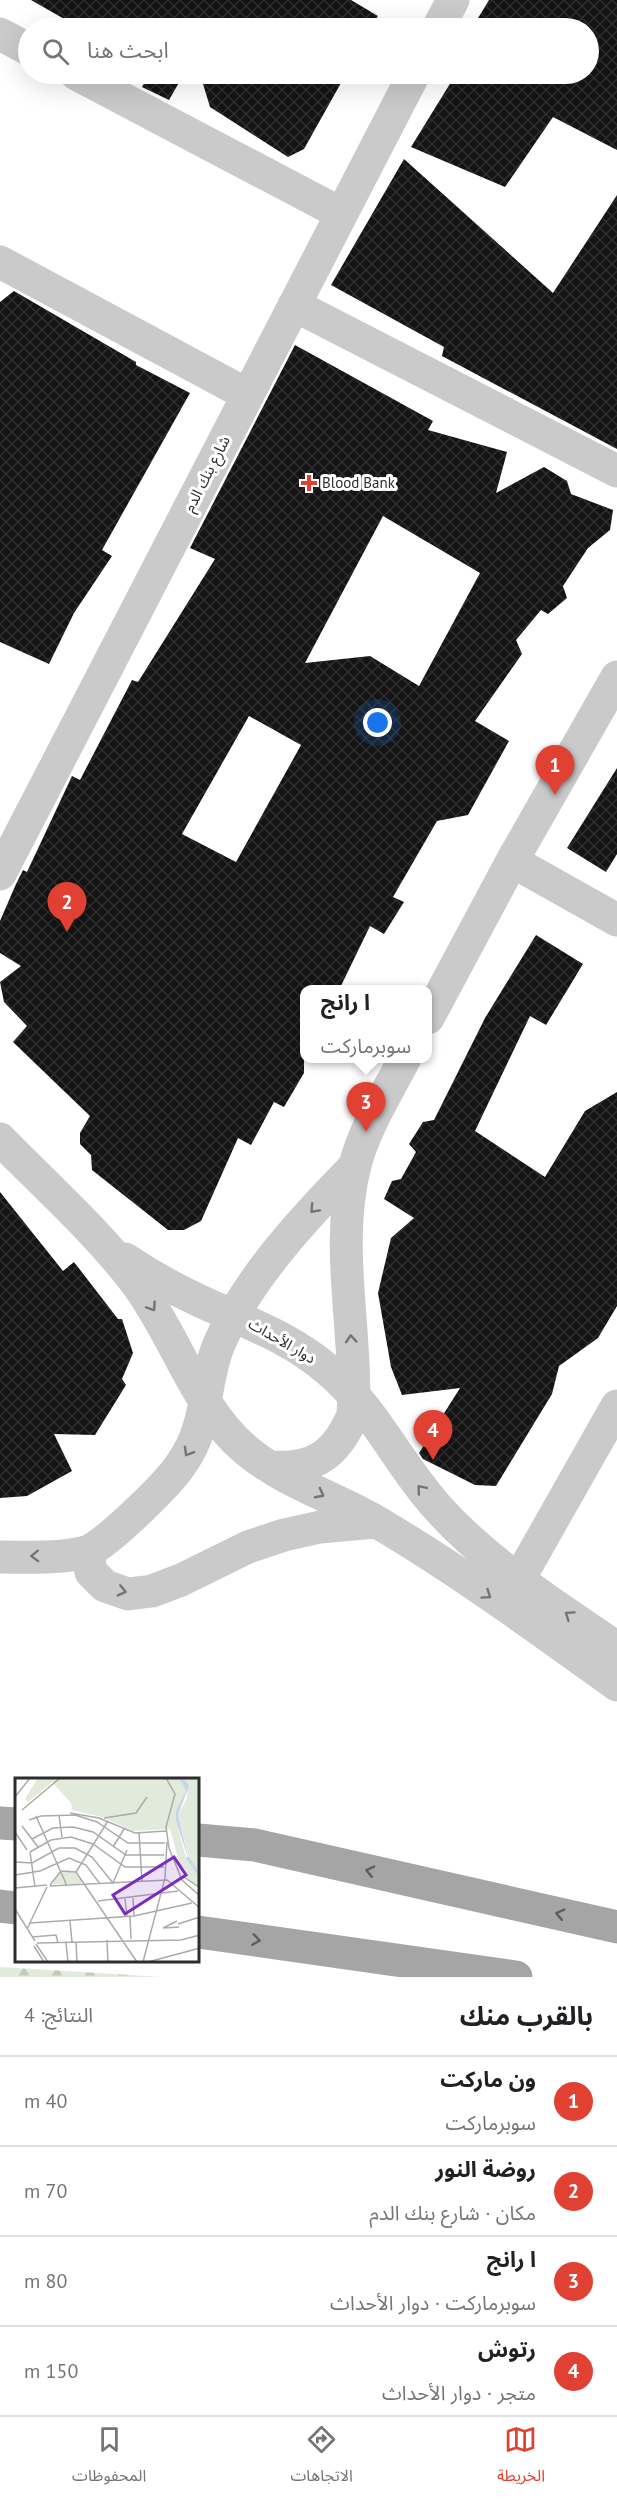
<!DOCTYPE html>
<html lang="ar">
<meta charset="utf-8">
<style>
:root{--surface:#fff;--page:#f6f6f6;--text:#202124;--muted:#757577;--line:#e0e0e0;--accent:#e14133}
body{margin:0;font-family:"PT Sans","Noto Sans Arabic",sans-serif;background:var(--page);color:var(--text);direction:rtl}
.you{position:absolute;left:378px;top:723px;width:21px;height:21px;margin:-15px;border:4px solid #fff;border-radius:50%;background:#1a73e8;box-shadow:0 0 0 9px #1a73e833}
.badge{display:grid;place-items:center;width:39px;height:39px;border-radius:50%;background:var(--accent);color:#fff;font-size:20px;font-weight:700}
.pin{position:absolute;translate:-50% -50px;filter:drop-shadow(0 2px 3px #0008)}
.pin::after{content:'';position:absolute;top:32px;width:21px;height:18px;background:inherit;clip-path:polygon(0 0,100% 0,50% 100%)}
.popup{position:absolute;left:300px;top:985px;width:132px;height:78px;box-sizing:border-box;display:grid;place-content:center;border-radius:12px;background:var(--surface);filter:drop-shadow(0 2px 4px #0005);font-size:20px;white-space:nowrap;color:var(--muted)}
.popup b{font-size:22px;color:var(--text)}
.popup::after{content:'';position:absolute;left:50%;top:100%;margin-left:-12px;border:12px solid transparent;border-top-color:var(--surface)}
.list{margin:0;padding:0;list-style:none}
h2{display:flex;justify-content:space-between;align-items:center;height:78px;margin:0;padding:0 24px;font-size:26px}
h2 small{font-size:20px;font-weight:400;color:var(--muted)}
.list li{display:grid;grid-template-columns:39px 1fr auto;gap:18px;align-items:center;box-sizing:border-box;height:90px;padding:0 24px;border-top:2px solid var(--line)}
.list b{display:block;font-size:22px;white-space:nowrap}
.list p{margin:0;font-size:20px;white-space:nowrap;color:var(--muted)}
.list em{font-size:20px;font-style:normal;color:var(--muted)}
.icon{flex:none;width:33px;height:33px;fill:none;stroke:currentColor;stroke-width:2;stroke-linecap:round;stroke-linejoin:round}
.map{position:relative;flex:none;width:617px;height:1977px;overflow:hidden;direction:ltr}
.search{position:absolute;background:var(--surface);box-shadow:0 6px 24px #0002;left:18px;right:18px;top:18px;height:66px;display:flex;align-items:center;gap:15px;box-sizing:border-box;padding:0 21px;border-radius:33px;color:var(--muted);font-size:22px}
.sheet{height:438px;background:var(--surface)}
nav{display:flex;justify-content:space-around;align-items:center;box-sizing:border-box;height:84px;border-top:2px solid var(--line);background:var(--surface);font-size:16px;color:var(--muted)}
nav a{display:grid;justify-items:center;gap:3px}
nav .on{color:var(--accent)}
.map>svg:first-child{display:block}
.forest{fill:url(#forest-firs)}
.building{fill:url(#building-cross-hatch);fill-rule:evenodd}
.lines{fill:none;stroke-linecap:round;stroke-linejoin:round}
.minor{stroke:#cacaca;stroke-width:33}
.major{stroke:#a5a5a5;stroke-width:33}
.oneway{stroke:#747474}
.oneway2{stroke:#5d5d5d}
.poi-dot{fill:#e14133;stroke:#fff;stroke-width:2}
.labels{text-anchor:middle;stroke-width:6;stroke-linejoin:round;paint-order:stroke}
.street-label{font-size:15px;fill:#2d2d2d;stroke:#fff}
.poi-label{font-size:15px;fill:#2d2d2d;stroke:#fff;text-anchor:start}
.inset-river{fill:none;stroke:#c7d7ea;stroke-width:3}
.inset-road{fill:none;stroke:#ababab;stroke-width:1.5}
.view{fill:#7b2cbf;fill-opacity:0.15;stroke:#7b2cbf;stroke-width:3}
.inset-edge{fill:none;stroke:#2d2d2d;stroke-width:3}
</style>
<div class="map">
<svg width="617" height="1977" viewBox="0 0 617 1977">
<defs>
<pattern id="forest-firs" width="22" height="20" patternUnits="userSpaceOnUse" patternTransform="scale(1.5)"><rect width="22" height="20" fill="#e1eadb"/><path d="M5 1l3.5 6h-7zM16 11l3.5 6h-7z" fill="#c1c9bc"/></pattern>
<pattern id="building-cross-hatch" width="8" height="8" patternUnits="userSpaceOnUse" patternTransform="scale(1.5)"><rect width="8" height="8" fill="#141414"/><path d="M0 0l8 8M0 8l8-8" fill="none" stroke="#2e2e2e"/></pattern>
</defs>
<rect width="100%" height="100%" fill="#fff"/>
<path class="forest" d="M0 1967 162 1977H0Z"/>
<path class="building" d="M31 0H351L378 16 370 28H80Z
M489 0H617V150L553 117 505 187 411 147 456 74H588V28H472Z
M149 74H184L169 100 142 87Z
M200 74H346L304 149 288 157 210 107Z
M404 159 553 293 617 195V449L442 356 444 347 331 285Z
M14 291 136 362V365L190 393 102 550 112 556 74 613 49 664 0 642V302Z
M295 345 433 421 428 430 507 452 496 493 544 467 567 481 571 494 613 510 610 530 588 548 563 586 567 598 548 614 541 610 516 640 522 654 475 721 509 741 468 815 437 821 393 897 404 902 384 934 370 926 339 990H304V1073L284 1107 274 1102 251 1145 238 1138 201 1221 184 1230H168L92 1170 91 1155 80 1144V1133L90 1116 13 1042 27 1026 4 1002 0 982 21 966 0 953V921L16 884 23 870 27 872 72 776 80 780 132 680 138 682 215 559 190 548ZM383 516 480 573 419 686 370 656 305 663ZM249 716 301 745 236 862 182 834Z
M617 768V854L606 872 567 848Z
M536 935 583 964 546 1025 530 1016 475 1131 545 1177 585 1111 617 1092V1306L598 1338 559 1366 552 1394 496 1486 475 1485 423 1459 419 1453 460 1388 402 1395 391 1367 378 1293 391 1238 414 1218 384 1199 392 1181 401 1179 416 1152 409 1144 423 1122 434 1120 485 1018Z
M0 1192 63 1271 74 1262 118 1319H122L133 1353 122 1379 126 1385 95 1435 54 1434 72 1471 27 1496 0 1498Z"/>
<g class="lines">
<path class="minor" d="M438 28 453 0
M0 34 28 49
M76 74 340 213
M0 262 248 395
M294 305 617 471
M512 861 617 920
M0 874 414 74
M428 1018 512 861 617 677
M0 1139C46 1186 97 1231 137 1284 175 1335 198 1411 246 1450 284 1482 334 1497 377 1522 460 1571 539 1629 617 1685
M125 1259C149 1275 174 1289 200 1301 245 1322 290 1337 328 1370 374 1408 398 1464 438 1508 488 1564 556 1606 617 1648
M270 1467C314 1470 336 1455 353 1415 358 1333 334 1247 355 1165 365 1127 387 1093 405 1058
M88 1552 91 1572 105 1586 128 1594 152 1591 181 1580 248 1547 284 1535 320 1527 375 1522
M0 1557C28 1557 59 1559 86 1552 104 1547 164 1487 177 1470 183 1462 191 1449 195 1439 208 1408 206 1373 220 1342 248 1278 306 1216 355 1166
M519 1579 617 1406"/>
<path class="major" d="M0 1823 16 1824
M198 1840 255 1845 617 1927
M0 1906 16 1908
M198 1932 516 1977"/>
</g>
<defs><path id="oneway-chevron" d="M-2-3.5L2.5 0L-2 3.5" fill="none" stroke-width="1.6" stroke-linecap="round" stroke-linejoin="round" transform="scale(1.5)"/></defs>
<g class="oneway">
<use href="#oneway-chevron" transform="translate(314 1209) rotate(133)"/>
<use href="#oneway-chevron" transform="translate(152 1307) rotate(56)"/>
<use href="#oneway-chevron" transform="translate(351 1339) rotate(-94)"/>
<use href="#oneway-chevron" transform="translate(188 1452) rotate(120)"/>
<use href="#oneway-chevron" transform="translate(421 1489) rotate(-130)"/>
<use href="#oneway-chevron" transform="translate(320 1494) rotate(28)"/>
<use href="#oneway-chevron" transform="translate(35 1556) rotate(178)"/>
<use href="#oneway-chevron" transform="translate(122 1591) rotate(13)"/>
<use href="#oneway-chevron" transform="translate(487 1595) rotate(34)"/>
<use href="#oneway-chevron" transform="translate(569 1615) rotate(-145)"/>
</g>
<g class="oneway2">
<use href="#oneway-chevron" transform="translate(370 1871) rotate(-167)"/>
<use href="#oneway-chevron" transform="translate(560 1914) rotate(-167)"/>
<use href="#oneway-chevron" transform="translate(256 1940) rotate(8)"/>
</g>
<path class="poi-dot" d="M306 474h6v6h6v6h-6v6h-6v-6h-6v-6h6z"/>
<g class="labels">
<g class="street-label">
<text transform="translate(207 474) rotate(-63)" y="5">شارع بنك الدم</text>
<text transform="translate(282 1341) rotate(30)" y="5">دوار الأحداث</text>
</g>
<g class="poi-label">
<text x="322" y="488">Blood Bank</text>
</g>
</g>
<g transform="translate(15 1778)">
<rect width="184" height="184" fill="#fff"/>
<path d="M52 92 60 94 68 103 65 106H38L42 97Z" fill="#e1eadb"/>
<path d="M23 0H164L171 13 161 32V43L171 80H174L163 37 172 20 171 4 168 0H184V109L174 103 165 87 155 51 118 53 87 39 57 32 56 25 37 4 13 24 10 21Z" fill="#e1eadb"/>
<path d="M48 0H87L81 6 82 20 56 24 41 7Z" fill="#e1eadb"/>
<path d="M164 0 170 2 174 8 163 37 174 83 161 43V32L171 13Z" fill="#c7d7ea"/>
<path class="inset-river" d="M172 79 185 98"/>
<path class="inset-road" d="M151 0 160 16 151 49 154 70 167 102 185 118M0 19 15 0M7 32 45 0M55 35 84 40 120 55 151 53M44 37 47 59M21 38 52 108M89 40 121 35 132 19M14 42 26 38 60 37 82 44 113 65H150M7 48 23 69M0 54 12 72M124 55 127 103M17 61 38 50 58 49 78 54 111 77H149M98 69 109 51M15 74 36 62 56 59 78 66 110 89H149M15 74 20 109M0 84 17 85 44 70H60L77 79 98 105 112 72M61 94 93 43M0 97 25 93 54 80 71 87 85 106M169 99 185 110M35 107 46 93 61 94 122 184M35 108 152 102 185 130M0 110 32 107M118 120 119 138M110 121 112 139M83 123 163 113M0 131 20 163M115 139 116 161M55 143 57 164M162 143 148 150 164 149M15 145 119 138 177 125M163 146 185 139M12 151 32 109M17 159 41 157 43 165M92 162 93 184M61 164 62 184M22 165 166 162 185 157M51 165 53 184M21 166 33 184M19 168 29 184M128 184 150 100 152 64M133 184 185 170"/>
<path class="view" d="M159 79 171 97 110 136 98 117Z"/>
<rect width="184" height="184" class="inset-edge"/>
</g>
</svg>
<div class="you"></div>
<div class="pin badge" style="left:555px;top:795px">1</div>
<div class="pin badge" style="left:67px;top:932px">2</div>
<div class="pin badge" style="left:366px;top:1132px">3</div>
<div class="popup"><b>ا رانج</b>سوبرماركت</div>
<div class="pin badge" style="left:433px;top:1460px">4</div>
<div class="search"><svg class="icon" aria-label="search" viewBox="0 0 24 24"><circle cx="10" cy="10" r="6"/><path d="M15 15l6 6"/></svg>ابحث هنا</div>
</div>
<section class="sheet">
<h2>بالقرب منك<small>النتائج: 4</small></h2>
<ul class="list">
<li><span class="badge">1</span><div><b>ون ماركت</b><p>سوبرماركت</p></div><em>40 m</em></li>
<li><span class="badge">2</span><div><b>روضة النور</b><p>مكان · شارع بنك الدم</p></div><em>70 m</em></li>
<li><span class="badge">3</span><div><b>ا رانج</b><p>سوبرماركت · دوار الأحداث</p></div><em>80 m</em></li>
<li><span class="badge">4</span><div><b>رتوش</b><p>متجر · دوار الأحداث</p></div><em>150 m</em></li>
</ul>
</section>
<nav>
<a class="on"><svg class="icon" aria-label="map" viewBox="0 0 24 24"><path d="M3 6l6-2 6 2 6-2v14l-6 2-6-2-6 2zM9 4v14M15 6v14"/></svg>الخريطة</a>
<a><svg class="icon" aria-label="directions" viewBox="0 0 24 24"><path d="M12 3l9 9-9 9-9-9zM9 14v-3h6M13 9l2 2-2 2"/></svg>الاتجاهات</a>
<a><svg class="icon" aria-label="saved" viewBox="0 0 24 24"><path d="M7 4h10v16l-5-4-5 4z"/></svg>المحفوظات</a>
</nav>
